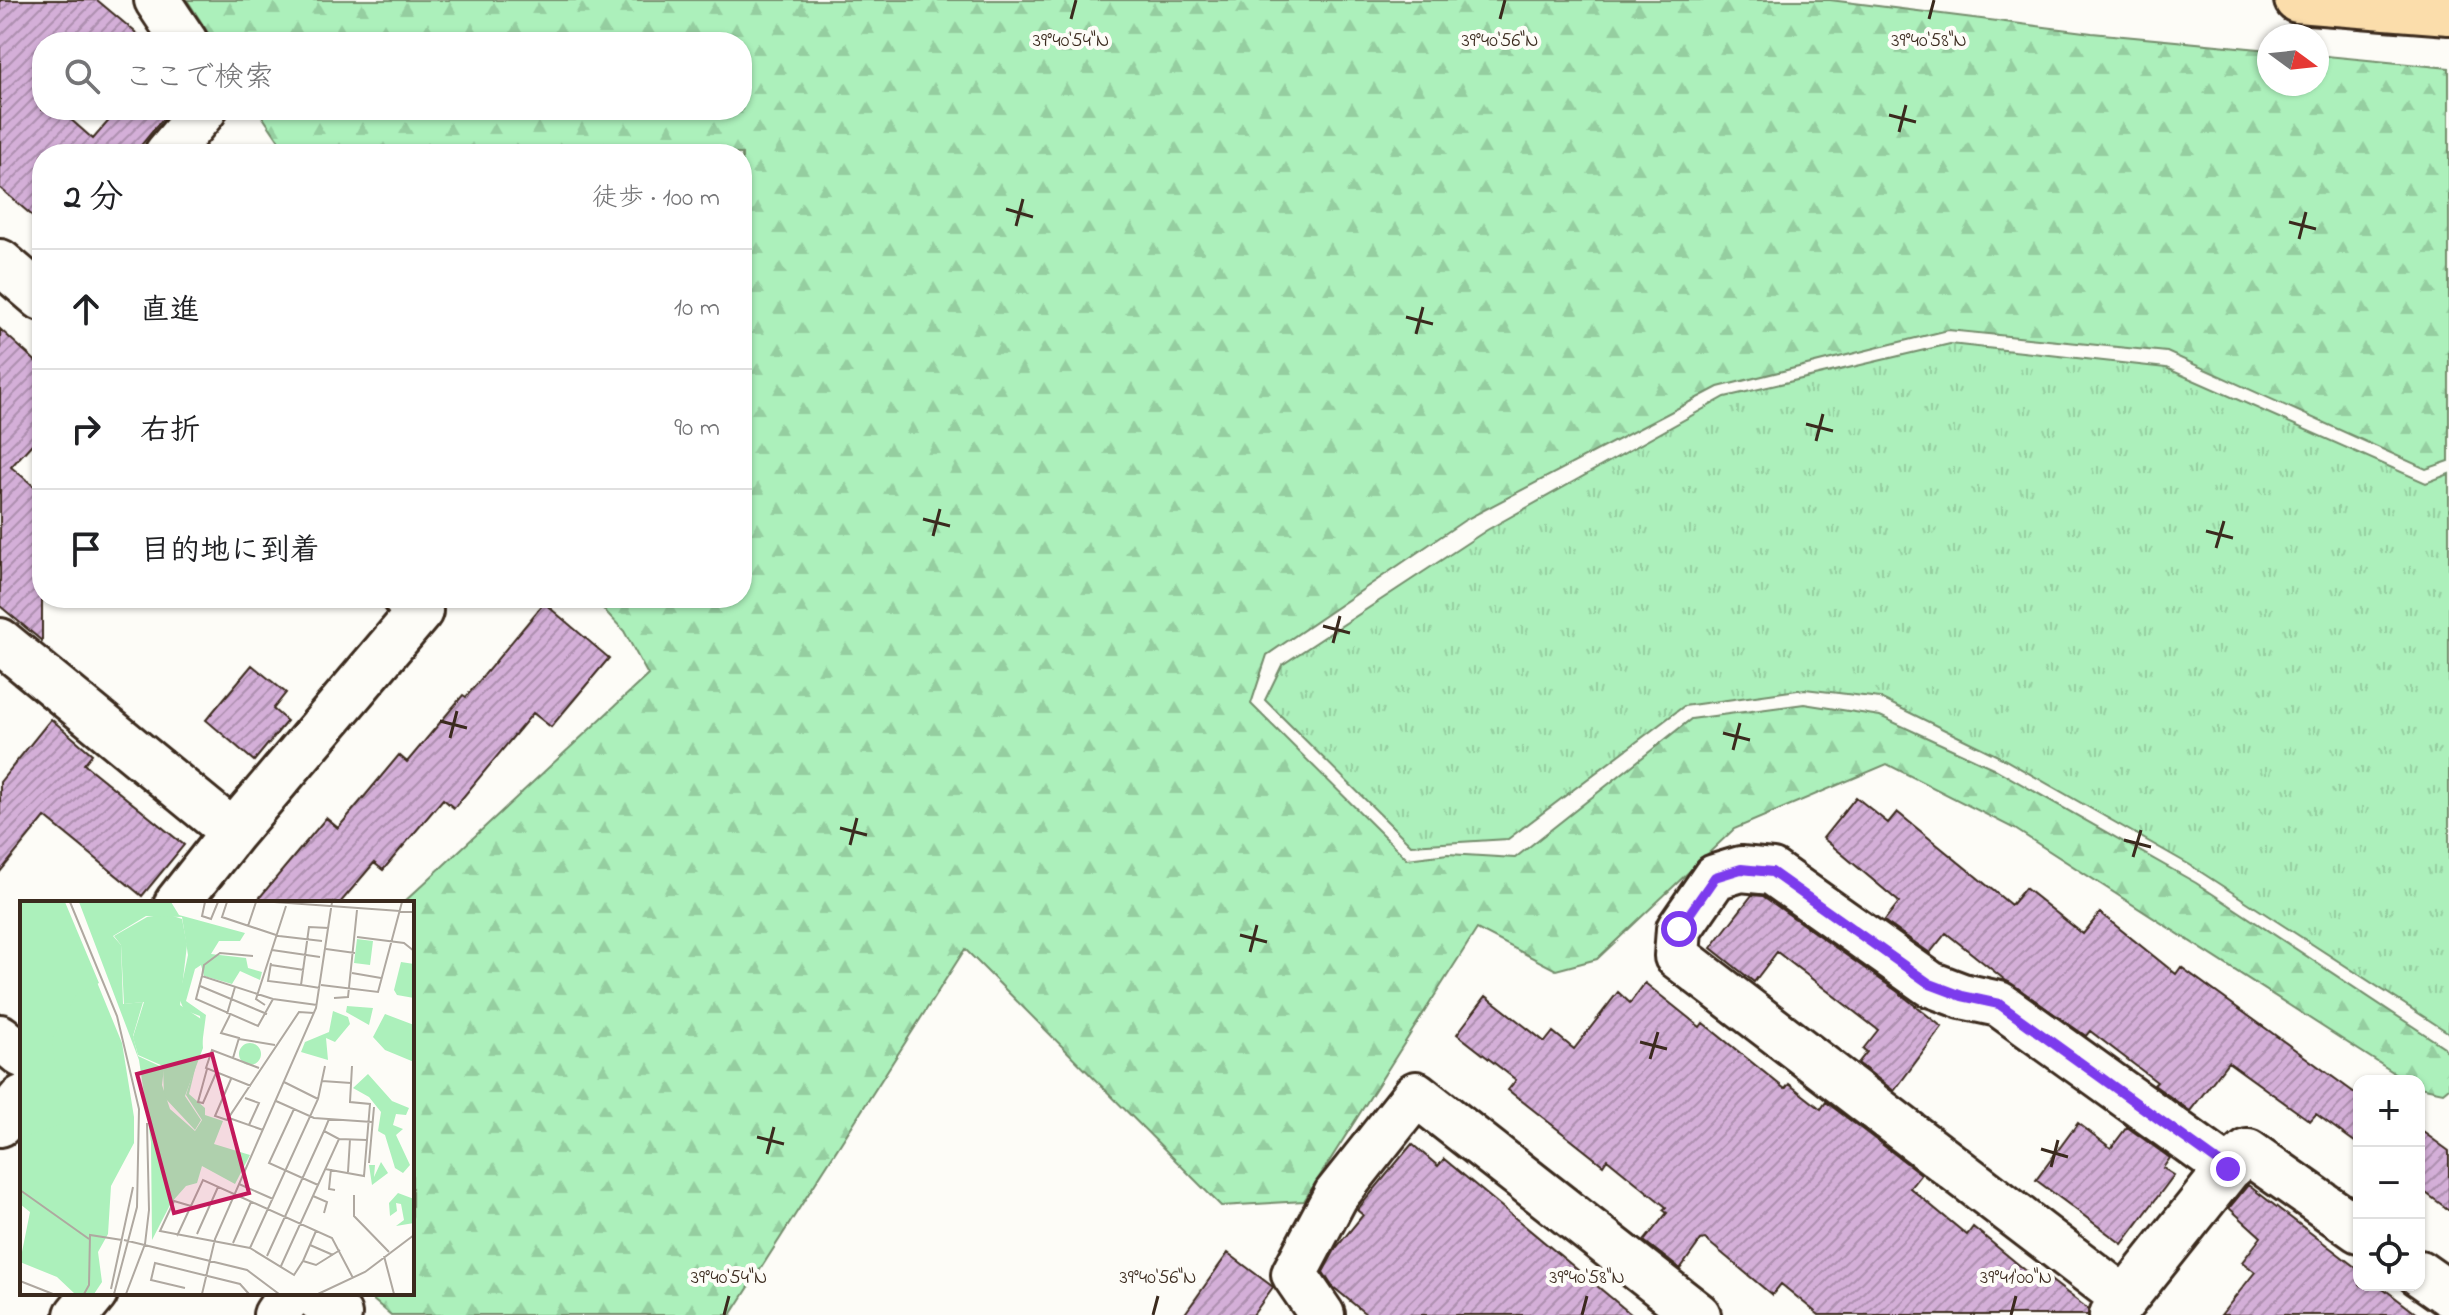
<!DOCTYPE html>
<html lang="ja">
<meta charset="utf-8">
<style>
:root{--surface:#fff;--page:#f6f6f6;--text:#202124;--muted:#757577;--line:#e0e0e0}
body{margin:0;font-family:"Indie Flower","Klee One",sans-serif;background:var(--page);color:var(--text)}
.controls{position:absolute;right:24px;bottom:24px;display:grid;overflow:hidden;border-radius:16px;box-shadow:0 2px 6px #0004}
.controls button{width:72px;height:72px;display:grid;place-items:center;padding:0;border:0;border-bottom:2px solid var(--line);background:var(--surface);color:var(--text);font:40px sans-serif}
.compass{position:absolute;left:2257px;top:24px;width:72px;height:72px;border-radius:50%;background:var(--surface);box-shadow:0 2px 6px #0004;rotate:105deg}
.stop{position:absolute;width:24px;height:24px;margin:-18px;border:6px solid #7c3aed;border-radius:50%;background:#fff}
.stop.end{background:#7c3aed;border-color:#fff;box-shadow:0 2px 8px #0008}
.list{margin:0;padding:0;list-style:none}
h2{display:flex;justify-content:space-between;align-items:center;height:104px;margin:0;padding:0 32px;font-size:34px}
h2 small{font-size:26px;font-weight:400;color:var(--muted)}
.list li{display:grid;grid-template-columns:52px 1fr auto;gap:24px;align-items:center;box-sizing:border-box;height:120px;padding:0 32px;border-top:2px solid var(--line)}
.list b{display:block;font-size:30px;white-space:nowrap}
.list em{font-size:26px;font-style:normal;color:var(--muted)}
.icon{flex:none;width:44px;height:44px;fill:none;stroke:currentColor;stroke-width:2;stroke-linecap:round;stroke-linejoin:round}
.map{position:relative;flex:none;width:2449px;height:1315px;overflow:hidden}
.search{position:absolute;background:var(--surface);box-shadow:0 2px 6px #0004;left:32px;top:32px;width:720px;height:88px;display:flex;align-items:center;gap:20px;box-sizing:border-box;padding:0 28px;border-radius:32px;color:var(--muted);font-size:30px}
.panel{position:absolute;background:var(--surface);box-shadow:0 2px 6px #0004;left:32px;top:144px;width:720px;height:464px;border-radius:32px}
.map>svg:first-child{display:block}
.grass{fill:url(#grass-tufts);stroke:#748d6c;stroke-width:2}
.forest{fill:url(#forest-firs);stroke:#748d6c;stroke-width:2}
.building{fill:url(#building-hatch);stroke:#3b2a1e;stroke-width:2}
.lines{fill:none;stroke-linecap:round;stroke-linejoin:round}
.minor-casing{stroke:#3b2a1e;stroke-width:50}
.tertiary-casing{stroke:#3b2a1e;stroke-width:50}
.trunk-casing{stroke:#3b2a1e;stroke-width:50}
.minor{stroke:#fdfcf7;stroke-width:44}
.tertiary{stroke:#fdfcf7;stroke-width:44}
.trunk{stroke:#fbddab;stroke-width:44}
.route{stroke:#7c3aed;stroke-width:10}
.ticks{fill:none;stroke:#3b2a1e;stroke-width:3}
.inset-road{fill:none;stroke:#afa8a0;stroke-width:2}
.view{fill:#c2185b;fill-opacity:0.15;stroke:#c2185b;stroke-width:4}
.inset-edge{fill:none;stroke:#3b2a1e;stroke-width:4}
.ticks-label{font-size:20px;text-anchor:middle;fill:#3b2a1e;stroke:#fdfcf7;stroke-width:8;stroke-linejoin:round;paint-order:stroke}
</style>
<div class="map">
<svg width="2449" height="1315" viewBox="0 0 2449 1315">
<defs>
<pattern id="grass-tufts" width="24" height="20" patternUnits="userSpaceOnUse" patternTransform="scale(2)"><rect width="24" height="20" fill="#acf0bb"/><path d="M3 7l-1-3M5 7V3M7 7l1-3M15 17l-1-3M17 17v-4M19 17l1-3" fill="none" stroke="#95cea0"/></pattern>
<pattern id="forest-firs" width="22" height="20" patternUnits="userSpaceOnUse" patternTransform="scale(2)"><rect width="22" height="20" fill="#acf0bb"/><path d="M5 1l3.5 6h-7zM16 11l3.5 6h-7z" fill="#95cea0"/></pattern>
<pattern id="building-hatch" width="6" height="6" patternUnits="userSpaceOnUse" patternTransform="scale(2)"><rect width="6" height="6" fill="#d4afd8"/><path d="M-1 1l2-2M0 6l6-6M5 7l2-2" fill="none" stroke="#ad8faf"/></pattern>
</defs>
<rect width="100%" height="100%" fill="#fdfcf7"/>
<filter id="ink" filterUnits="userSpaceOnUse"><feTurbulence type="fractalNoise" baseFrequency=".0125" numOctaves="2"/><feDisplacementMap in="SourceGraphic" scale="16" xChannelSelector="R" yChannelSelector="G"/><feConvolveMatrix kernelMatrix="1 2 1 2 8 2 1 2 1" color-interpolation-filters="sRGB"/></filter>
<g filter="url(#ink)">
<path class="grass" d="M1950 344 2166 368 2426 483 2449 474V1033L2190 865 2002 758 1880 698 1805 689 1684 706 1508 839 1411 845 1265 700 1282 665 1487 530 1725 397Z"/>
<path class="forest" d="M187 0H1830L2092 33 2269 50V84H2317V55L2449 68V461L2426 469 2167 352 1948 330 1718 387 1465 520 1267 655 1251 704 1407 859 1448 854 1515 858 1691 719 1804 704 1880 716 1993 768 2196 883 2444 1047 2449 1056V1087L2443 1092 2419 1087V1081H2407L2015 829 1887 764 1734 829 1597 959 1556 970 1477 929 1304 1201 1221 1206 965 949 731 1315H391L365 1293H412V903H403L648 675 624 631 593 598H742V154H288L258 110H742V42H214Z"/>
<path class="building" d="M0 0H97L147 42H42V110H60L93 139 118 110H170L134 154H42V224L0 188Z
M0 329 42 367V433L11 467 42 493V641L0 606Z
M544 603 609 658 551 727 533 713 454 808 443 799 383 870 374 863 340 903H255L326 818 338 828 399 755 407 762 463 695 466 697Z
M252 665 286 693 273 709 287 721 254 761 206 720Z
M51 719 92 754 84 764 184 845 142 896 45 817 0 872V782Z
M1856 797 1888 823 1897 812 2011 905 2025 888 2083 934 2100 913 2176 974 2181 967 2359 1096V1145L2316 1114 2310 1121 2228 1062 2190 1111 2154 1085 2157 1082 2090 1031 2086 1036 2005 980 1946 933 1930 953 1884 921 1899 902 1823 838Z
M1752 895 1763 896 1898 992 1942 1027 1894 1091 1858 1063 1867 1052 1863 1049 1878 1030 1777 952 1754 982 1711 948Z
M1645 983 1700 1027 1703 1023 1785 1089 1789 1084 1821 1109 1826 1102 1921 1174 1910 1188 1967 1235 1973 1227 2030 1274 2035 1268 2088 1309V1315H1819L1781 1284 1772 1295 1705 1239 1701 1240 1680 1269 1644 1241 1667 1213 1663 1210 1666 1207 1607 1159 1603 1165 1508 1090 1516 1080 1457 1034 1486 996 1545 1042 1553 1032 1574 1049 1618 992 1630 1003Z
M2078 1123 2111 1148 2127 1127 2170 1158 2163 1168 2174 1175 2122 1244 2036 1180Z
M2423 1132 2449 1151V1210L2419 1188V1137Z
M1412 1144 1438 1166 1444 1159 1632 1315H1367L1332 1286 1323 1272 1336 1248 1363 1215 1357 1210Z
M2248 1185 2359 1270V1285H2379L2418 1315H2221L2255 1272 2242 1262 2261 1237 2229 1208Z
M1228 1253 1273 1287 1253 1315H1184Z"/>
<g class="lines">
<g class="minor-casing">
<path id="minor" d="M157 0 185 42
M167 154 204 110
M0 262 42 298
M0 641 233 832
M177 903 233 832 420 611 405 598
M0 1124 22 1098
M2419 1273 2449 1294
M2125 1299 1677 956 1679 929 1715 877 1741 869 1772 872 1930 984 1962 996 1999 1004 2228 1169
M77 1315 95 1293
M276 1315 291 1293
M1322 1315 1294 1274 1336 1195 1416 1094 1698 1315
M2112 1315 2228 1169 2248 1152 2359 1230"/>
</g>
<g class="tertiary-casing">
<path id="tertiary" d="M0 1037 22 1055
M312 1293 339 1315"/>
</g>
<g class="trunk-casing">
<path id="trunk" d="M2297 0 2449 12"/>
</g>
<use href="#minor" class="minor"/>
<use href="#tertiary" class="tertiary"/>
<use href="#trunk" class="trunk"/>
</g>
</g>
<g class="lines" filter="url(#ink)">
<path class="route" d="M1679 929 1715 877 1741 869 1772 872 1930 984 1962 996 1999 1004 2228 1169"/>
</g>
<path class="ticks" d="M1071 19 1076 0M1500 19 1505 0M1929 19 1934 0M1889 115 1916 122M1899 132 1906 105M1006 209 1033 217M2289 222 2316 229M1016 226 1023 199M2299 239 2306 212M1406 317 1433 324M1416 334 1423 307M1806 424 1833 431M1816 441 1823 414M923 519 950 526M2206 531 2233 538M933 536 940 509M2216 548 2224 521M1323 626 1350 633M1333 643 1340 616M440 721 467 728M1723 733 1750 740M450 738 457 711M1733 750 1740 723M840 828 867 835M2124 840 2151 847M850 845 857 818M2133 857 2141 830M1240 935 1267 942M1250 952 1257 925M1640 1042 1667 1049M1650 1059 1658 1032M757 1137 784 1144M2041 1149 2068 1157M767 1154 774 1127M2051 1167 2058 1140M724 1315 729 1296M1153 1315 1158 1296M1582 1315 1587 1296M2011 1315 2016 1296"/>
<g transform="translate(20 901)">
<rect width="394" height="394" fill="#fdfcf7"/>
<path d="M147 13 162 18 167 44 160 104 181 118 183 147 165 195 181 219 175 229 144 196 143 165 118 154 113 136 124 101 104 103 101 44 94 35 127 16ZM327 105 353 107 349 124 326 111Z" fill="#acf0bb"/>
<path d="M44 1 102 142 114 216V242L91 285 88 333 78 351 82 381 74 393H55L37 376 0 361 10 311 0 303V245ZM59 1H151L159 14 225 32 220 40H199L191 53 226 57 228 67 242 71 240 79 220 70 212 83 184 75 181 64 175 68 166 100 186 114 182 144 180 115 164 109 159 97 168 54 162 16 126 15 93 35 101 44 103 103 123 101 113 135 118 155 144 167 142 184 150 208 175 230 182 219 166 194 178 156 169 193 185 207V214L203 220 194 243 230 254 215 283 182 265 177 282 166 285 151 302 132 339 131 241 119 159ZM313 110 328 116 330 123 315 141 306 137 308 159 281 151 285 141 309 131ZM219 153a11 11 0 1 1 22 0a11 11 0 1 1-22 0ZM348 173 372 200 389 207 386 214 376 213 373 224 383 228 376 234 390 264 383 272 375 267 365 234 358 230 361 211 349 196 333 187ZM378 292 394 298V322L376 325 384 319 381 303 376 302 377 310 370 315 369 302Z" fill="#acf0bb"/>
<path d="M365 113 394 124V161L365 149 353 136ZM361 261 368 272 352 284 349 264H355L354 276Z" fill="#acf0bb"/>
<path d="M0 1H45L79 82 57 93 32 137 41 223 0 237ZM337 38 353 40 350 64 334 62ZM381 61 394 63V97L377 94 374 89Z" fill="#acf0bb"/>
<path class="inset-road" d="M50 1 97 115 119 208 117 306 94 393M185 1 182 15 191 18 198 1M207 1 202 16 259 35 302 40M254 1 394 11M228 25 236 1M337 36 384 42 394 50M306 48 335 52M252 49 300 56M251 62 248 80 281 84M251 64 284 69M332 72 361 77M182 75 184 64 200 52 233 55M301 84 358 91 382 1M180 85 247 113M300 87 281 84 289 26 309 27M314 97 328 96 337 9M253 98 238 125 176 98 182 75 253 98 297 104M245 104 236 98 266 5M207 113 215 86M210 114 201 132 219 137 213 157M219 138 255 144M187 168 178 201 183 202 196 172M211 178 195 215 207 219 279 111 294 112M302 180 331 182M264 181 298 198M231 185 186 167 192 149 239 167M225 197 239 202 229 224M256 200 294 217 352 221M274 208 249 262 298 284M209 217 243 229M319 238 347 239M349 262 354 206M305 268 344 275 350 203 330 201 332 165M311 268 309 288 315 289M328 271 330 238M219 283 253 298M0 289 69 338M334 294V315L369 351M293 295 307 301 304 312M171 305 154 300 140 330 230 347 274 374 283 360 296 364 320 349M177 333 198 286M157 335 183 279 312 337 333 377M104 339 227 369 259 393M213 342 231 301M290 344 313 354M230 347 298 198 305 165M247 355 304 230M364 355 374 393M283 360 296 330M261 365 319 238 304 230 309 218M0 380 33 393M165 387 131 379 135 362 220 383 229 393M91 388 113 286M64 393 69 384 70 334 102 339M106 393 125 343 129 309 127 222M182 393 195 338 296 107 312 1M298 393 345 371 394 334"/>
<path class="view" d="M192 153 229 292 154 312 117 173Z"/>
<rect width="394" height="394" class="inset-edge"/>
</g>
<g class="ticks-label">
<text x="1071" y="46">39°40'54"N</text>
<text x="1500" y="46">39°40'56"N</text>
<text x="1929" y="46">39°40'58"N</text>
<text x="729" y="1283">39°40'54"N</text>
<text x="1158" y="1283">39°40'56"N</text>
<text x="1587" y="1283">39°40'58"N</text>
<text x="2016" y="1283">39°41'00"N</text>
</g>
</svg>
<div class="controls">
<button>+</button>
<button>−</button>
<button><svg class="icon" aria-label="locate" viewBox="0 0 24 24"><circle cx="12" cy="12" r="6"/><path d="M12 2v4M12 18v4M2 12h4M18 12h4"/></svg></button>
</div>
<svg class="compass" viewBox="-18 -18 36 36"><path d="M0-13l5 13h-10z" fill="#e53935"/><path d="M0 13l5-13h-10z" fill="#757577"/></svg>
<div class="stop" style="left:1679px;top:929px"></div>
<div class="stop end" style="left:2228px;top:1169px"></div>
<div class="search"><svg class="icon" aria-label="search" viewBox="0 0 24 24"><circle cx="10" cy="10" r="6"/><path d="M15 15l6 6"/></svg>ここで検索</div>
<section class="panel">
<h2>2 分<small>徒歩 · 100 m</small></h2>
<ul class="list">
<li><svg class="icon" aria-label="ahead" viewBox="0 0 24 24"><path d="M12 20V5M6 11l6-6 6 6"/></svg><div><b>直進</b></div><em>10 m</em></li>
<li><svg class="icon" aria-label="right" viewBox="0 0 24 24"><path d="M7 20v-9h11M14 6l5 5-5 5"/></svg><div><b>右折</b></div><em>90 m</em></li>
<li><svg class="icon" aria-label="arrive" viewBox="0 0 24 24"><path d="M6 21V4h12l-3 4 3 4H6"/></svg><div><b>目的地に到着</b></div></li>
</ul>
</section>
</div>
